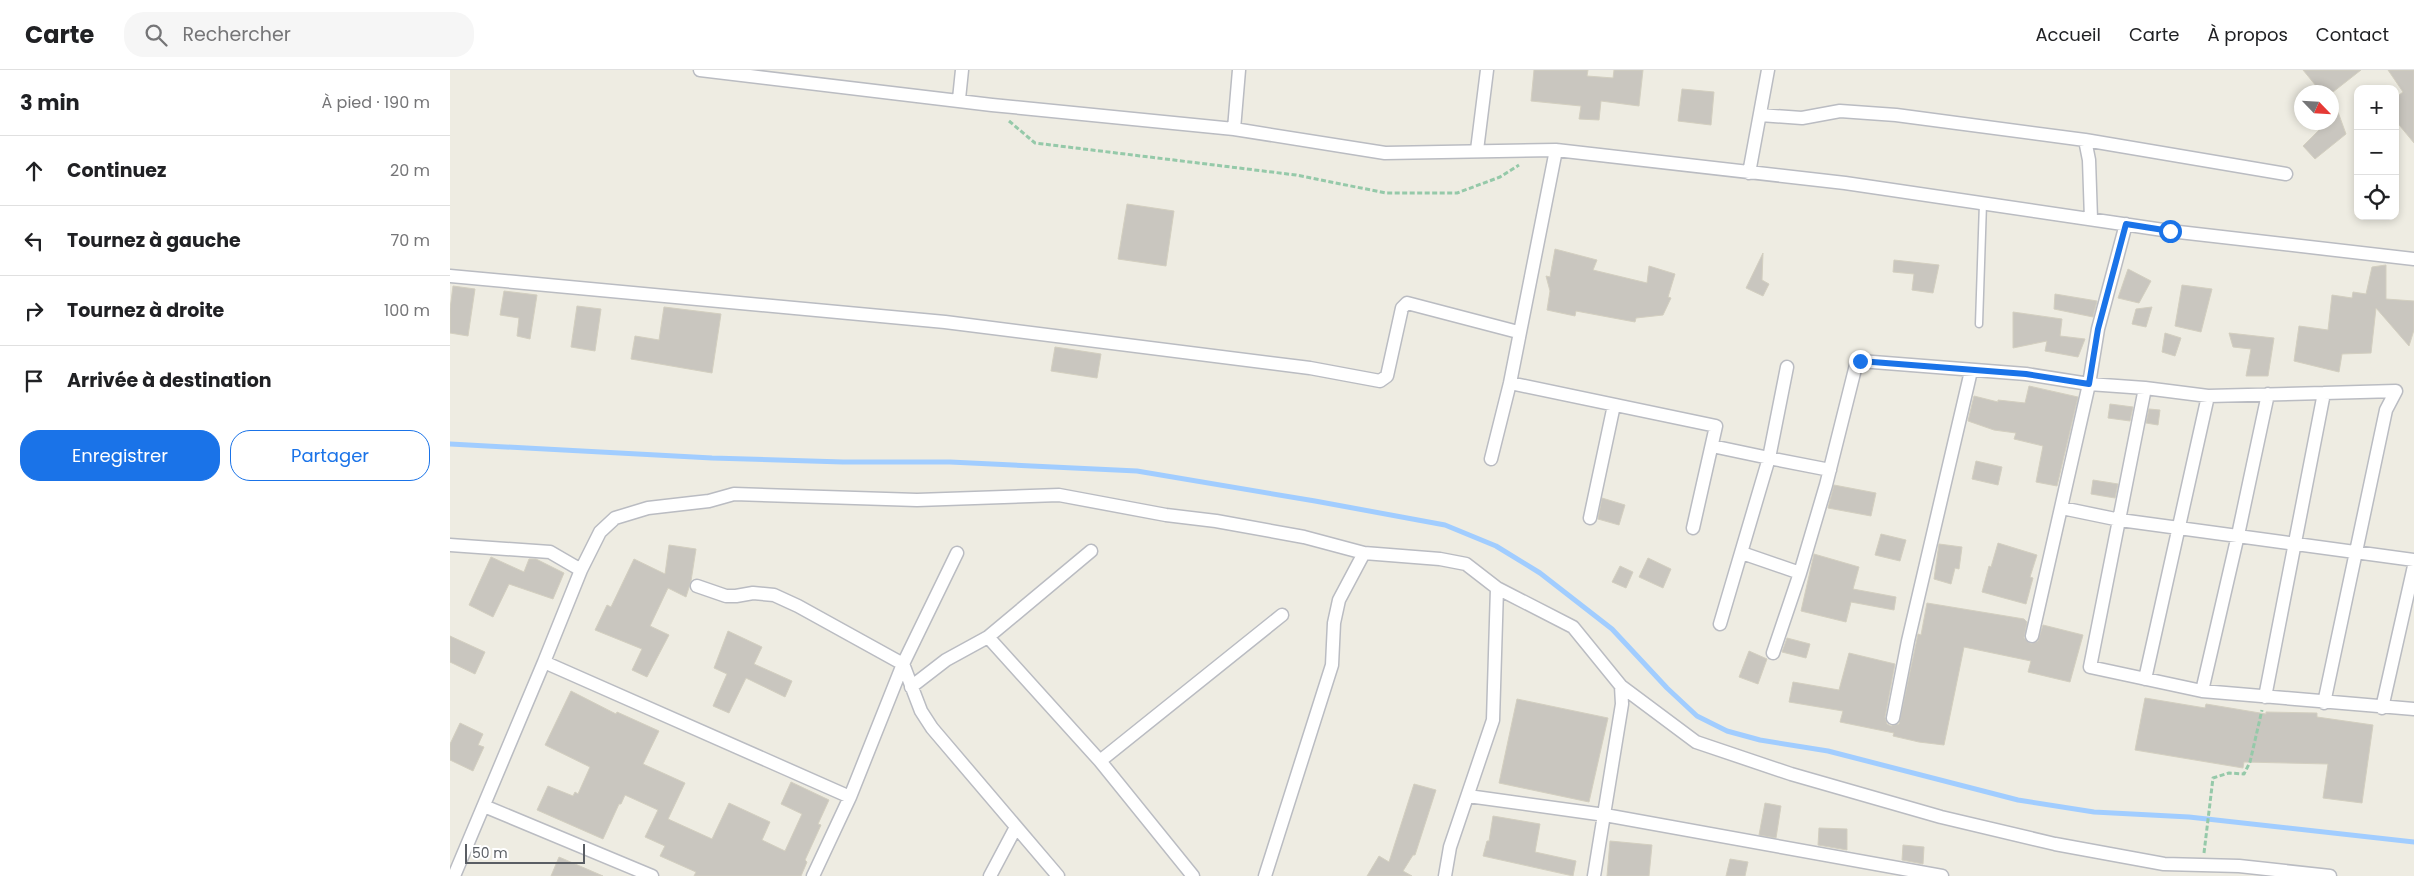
<!DOCTYPE html>
<html lang="fr">
<meta charset="utf-8">
<style>
:root{--surface:#fff;--page:#f6f6f6;--text:#202124;--muted:#757577;--line:#e0e0e0;--accent:#1a73e8}
body{margin:0;font-family:Poppins,sans-serif;background:var(--page);color:var(--text)}
.controls{position:absolute;right:15px;top:15px;display:grid;overflow:hidden;border-radius:10px;box-shadow:0 2px 8px #0003}
.controls button{width:45px;height:45px;display:grid;place-items:center;padding:0;border:0;border-bottom:1px solid var(--line);background:var(--surface);color:var(--text);font:25px sans-serif}
.compass{position:absolute;left:1844px;top:15px;width:45px;height:45px;border-radius:50%;background:var(--surface);box-shadow:0 2px 8px #0003;rotate:115deg}
.scale{position:absolute;left:15px;bottom:12px;width:120px;box-sizing:border-box;padding-left:5px;border:2px solid #5a5e64;border-top:0;font-size:14px;line-height:18px;white-space:nowrap;color:#5a5e64;-webkit-text-stroke:4px #fff;paint-order:stroke}
.stop{position:absolute;width:15px;height:15px;margin:-11px;border:4px solid #1a73e8;border-radius:50%;background:#fff}
.stop.end{background:#1a73e8;border-color:#fff;box-shadow:0 1px 5px #0008}
.list{margin:0;padding:0;list-style:none}
h2{display:flex;justify-content:space-between;align-items:center;height:65px;margin:0;padding:0 20px;font-size:21px}
h2 small{font-size:16px;font-weight:400;color:var(--muted)}
.list li{display:grid;grid-template-columns:32px 1fr auto;gap:15px;align-items:center;box-sizing:border-box;height:70px;padding:0 20px;border-top:1px solid var(--line)}
.list b{display:block;font-size:19px;white-space:nowrap}
.list em{font-size:16px;font-style:normal;color:var(--muted)}
.actions{display:flex;gap:10px;padding:15px 20px}
.actions a{flex:1;padding:11px 0;border:1px solid var(--accent);border-radius:20px;text-align:center;font-size:18px;color:var(--accent)}
.actions .main{background:var(--accent);color:#fff}
.icon{flex:none;width:28px;height:28px;fill:none;stroke:currentColor;stroke-width:2;stroke-linecap:round;stroke-linejoin:round}
.map{position:relative;flex:none;width:1964px;height:806px;overflow:hidden}
header{display:flex;align-items:center;gap:30px;box-sizing:border-box;height:70px;padding:0 25px;background:var(--surface);border-bottom:1px solid var(--line)}
header strong{font-size:24px}
nav{display:flex;gap:28px;margin-inline-start:auto;font-size:18px}
.search{width:350px;height:45px;background:var(--page);display:flex;align-items:center;gap:12px;box-sizing:border-box;padding:0 18px;border-radius:20px;color:var(--muted);font-size:19px}
main{display:flex}
aside{flex:1;background:var(--surface)}
.map>svg:first-child{display:block}
.lines{fill:none;stroke-linecap:round;stroke-linejoin:round}
.stream{stroke:#a1cdff;stroke-width:5}
.building{fill:#c9c6bf;stroke:#d3cfc0}
.lane-casing{stroke:#babcc2;stroke-width:9}
.street-casing{stroke:#babcc2;stroke-width:15}
.path{stroke:#95c9a9;stroke-width:3;stroke-dasharray:5 2.5;stroke-linecap:butt}
.lane{stroke:#fff;stroke-width:6}
.street{stroke:#fff;stroke-width:12}
.route{stroke:#1a73e8;stroke-width:6}
</style>
<header>
<strong>Carte</strong>
<div class="search"><svg class="icon" aria-label="search" viewBox="0 0 24 24"><circle cx="10" cy="10" r="6"/><path d="M15 15l6 6"/></svg>Rechercher</div>
<nav><a>Accueil</a><a>Carte</a><a>À propos</a><a>Contact</a></nav>
</header>
<main>
<aside>
<h2>3 min<small>À pied · 190 m</small></h2>
<ul class="list">
<li><svg class="icon" aria-label="ahead" viewBox="0 0 24 24"><path d="M12 20V5M6 11l6-6 6 6"/></svg><div><b>Continuez</b></div><em>20 m</em></li>
<li><svg class="icon" aria-label="left" viewBox="0 0 24 24"><path d="M17 20v-9H6M10 6l-5 5 5 5"/></svg><div><b>Tournez à gauche</b></div><em>70 m</em></li>
<li><svg class="icon" aria-label="right" viewBox="0 0 24 24"><path d="M7 20v-9h11M14 6l5 5-5 5"/></svg><div><b>Tournez à droite</b></div><em>100 m</em></li>
<li><svg class="icon" aria-label="arrive" viewBox="0 0 24 24"><path d="M6 21V4h12l-3 4 3 4H6"/></svg><div><b>Arrivée à destination</b></div></li>
</ul>
<div class="actions"><a class="main">Enregistrer</a><a>Partager</a></div>
</aside>
<div class="map">
<svg width="1964" height="806" viewBox="0 0 1964 806">
<rect width="100%" height="100%" fill="#eeece2"/>
<g class="lines">
<path class="stream" d="M0 374 262 388 393 392H500L687 401 865 431 995 455 1046 476 1090 503 1162 559 1217 618 1247 646 1277 661 1310 670 1378 681 1568 730 1644 742 1739 747 1964 772"/>
</g>
<path class="building" d="M1084 0H1138L1137 6 1163 8 1164 0H1193L1189 36 1151 31 1149 50 1129 49 1131 36 1081 31Z
M1853 0H1911L1883 22H1871Z
M1938 0H1964V73L1945 50V28L1953 22Z
M1232 19 1264 22 1261 55 1228 51Z
M1888 42 1896 64 1865 89 1853 76 1877 52H1882V48Z
M677 134 724 141 716 196 668 189Z
M1105 179 1147 190 1143 200 1197 213 1199 196 1225 204 1218 227 1221 228 1213 245 1186 248 1185 252 1126 241 1125 246 1097 240 1100 221 1096 206 1100 207Z
M1313 183 1312 210 1319 214 1313 226 1296 218Z
M1444 190 1489 195 1483 223 1462 220 1464 204 1443 202Z
M1936 195V229L1964 231V260L1959 276 1926 238 1921 283 1892 284 1889 302 1844 291 1849 256 1878 260 1882 225 1902 228 1903 222 1916 224 1922 197Z
M1678 199 1701 211 1689 233 1668 228Z
M1732 215 1762 219 1751 262 1725 256Z
M3 216 25 219 18 266 0 263V239Z
M54 221 87 225 80 269 67 266 69 248 50 245Z
M1605 224 1647 231 1643 247 1604 239Z
M127 236 151 239 145 281 121 277Z
M214 237 271 244 262 303 181 289 185 266 209 270Z
M1702 237 1696 257 1682 254 1686 239Z
M1563 242 1612 249 1610 266 1635 269 1628 287 1595 281 1597 271 1563 278Z
M1715 263 1731 268 1725 286 1712 282Z
M1779 263 1824 268 1818 306H1796L1801 279 1783 277Z
M605 277 651 284 647 308 601 301Z
M1579 316 1628 327 1607 416 1586 412 1593 376 1564 369 1566 363 1544 360 1518 351 1524 326 1548 332V330L1575 333Z
M1660 334 1683 337 1680 351 1658 348Z
M1699 339 1710 340 1708 355 1696 353Z
M1526 391 1552 397 1548 415 1522 409Z
M1643 410 1668 414 1665 428 1641 424Z
M1384 415 1426 423 1421 446 1378 438Z
M1152 428 1175 435 1169 455 1148 449Z
M1431 464 1456 470 1450 491 1425 485Z
M1548 473 1587 485 1580 507 1583 508 1576 534 1532 522 1539 496 1541 497Z
M1489 474 1512 477 1509 499 1505 498 1501 514 1484 509Z
M219 475 246 479 241 511 236 527 218 518 200 556 219 565 197 607 182 600 192 579 145 560 157 535 161 537 184 489 215 504Z
M1364 484 1409 497 1403 519 1446 527 1444 540 1401 532 1396 552 1351 541Z
M41 487 74 502 79 489H86L114 503 103 529 59 514 43 547 19 535Z
M1198 488 1221 499 1213 518 1189 507Z
M1170 496 1183 502 1176 518 1162 512Z
M1477 533 1574 549 1577 552 1574 568 1581 574 1588 571 1593 555 1633 565 1620 612 1578 602 1581 591 1514 577 1494 675 1469 672 1443 666 1444 663 1390 652 1393 641 1339 632 1343 612 1389 620 1399 583 1445 594 1435 647 1437 654 1441 656 1449 654 1468 564 1471 565Z
M278 561 312 577 304 594 342 611 335 627 296 608 279 643 263 636 277 604 264 598Z
M0 566 35 582 25 604 0 592Z
M1337 568 1360 574 1356 588 1332 582Z
M1299 581 1317 589 1308 614 1289 607Z
M121 621 166 644 167 642 209 661 193 694 235 713 218 749 262 769 279 733 320 752 312 770 335 781 352 744 331 734 341 712 379 730 368 754 371 755 355 790 357 792 351 806H244L246 802 210 786 215 776 195 767 208 740 175 725 171 734H169L153 769 87 740 98 716 123 726 125 722 128 724 140 697 95 675Z
M1695 628 1755 638 1756 634 1816 644V642L1867 643V647L1923 655 1912 733 1873 728 1878 694 1794 692 1793 698 1685 680Z
M1067 629 1158 648 1139 732 1049 713Z
M10 653 33 664 28 675 34 677 23 701 0 690V674Z
M964 714 986 720 965 785H963L953 801 962 806H917L929 786 939 792Z
M1315 733 1331 736 1326 768 1309 765Z
M1043 746 1090 754 1085 782 1126 791 1123 806 1033 786 1037 771H1039Z
M1369 758 1397 759V780L1368 775Z
M1160 771 1202 775 1199 806H1157Z
M1453 775 1474 777 1473 794 1452 790Z
M109 787 153 806H101Z
M1280 789 1298 792 1295 806H1276Z"/>
<g class="lines">
<g class="lane-casing">
<path id="lane" d="M1529 254 1533 133"/>
</g>
<g class="street-casing">
<path id="street" d="M250 0 542 35 784 59 935 83 1106 80 1395 113 1720 161 1964 189
M509 29 512 0
M1310 45 1352 48 1390 41 1446 45 1635 70 1639 90 1641 149
M784 59 789 0
M1635 70 1836 104
M1027 80 1037 0
M1299 103 1318 0
M0 206 495 252 860 298 930 311 937 306 952 238 957 233 1068 262
M1060 313 1266 356 1243 458
M1695 318 1758 326 1874 323 1815 627
M1874 323 1946 321 1936 340 1874 633
M1262 376 1319 388 1337 297
M1041 389 1060 313 1106 80
M1612 438 1670 450 1964 490
M1140 448 1164 335
M0 475 100 482 131 500 94 592 400 727
M1292 483 1350 503 1323 583
M131 500 150 462 165 448 198 438 259 431 284 424 467 430 609 425 716 445 766 451 854 467 914 483 990 489 1016 494 1047 518 1123 557 1171 616 1172 634 1144 806
M1350 503 1376 415 1406 295 1410 291 1576 304 1639 314 1648 259 1676 154
M247 516 276 526H286L303 523 324 525 348 536 453 594 471 641 482 658 608 806
M1270 554 1319 388 1380 400
M1582 566 1639 314 1695 318 1640 597 1752 621 1964 639
M538 567 650 691 743 806
M1695 609 1758 326
M1171 616 1246 672 1341 704 1491 747 1605 774 1714 794 1789 796 1880 806
M461 617 496 590 538 567 641 481
M1752 621 1788 465 1818 324
M1932 638 1964 496
M1443 648 1458 571 1521 301
M650 691 832 545
M1018 726 1155 745 1492 806
M34 736 202 806
M4 806 94 592
M363 806 400 727 453 594 507 483
M540 806 566 757
M815 806 882 595 884 553 889 530 914 483
M995 806 1000 777 1043 650 1047 518"/>
</g>
<path class="path" d="M559 51 585 73 846 105 936 123H1007L1050 107 1069 95
M1754 783 1763 708 1779 703 1794 704 1800 692 1812 640"/>
<use href="#lane" class="lane"/>
<use href="#street" class="street"/>
</g>
<g class="lines">
<path class="route" d="M1410 291 1576 304 1639 314 1648 259 1676 154 1720 161"/>
</g>
</svg>
<div class="controls">
<button>+</button>
<button>−</button>
<button><svg class="icon" aria-label="locate" viewBox="0 0 24 24"><circle cx="12" cy="12" r="6"/><path d="M12 2v4M12 18v4M2 12h4M18 12h4"/></svg></button>
</div>
<svg class="compass" viewBox="-18 -18 36 36"><path d="M0-13l5 13h-10z" fill="#e53935"/><path d="M0 13l5-13h-10z" fill="#757577"/></svg>
<div class="scale">50 m</div>
<div class="stop" style="left:1720px;top:161px"></div>
<div class="stop end" style="left:1410px;top:291px"></div>
</div>
</main>
